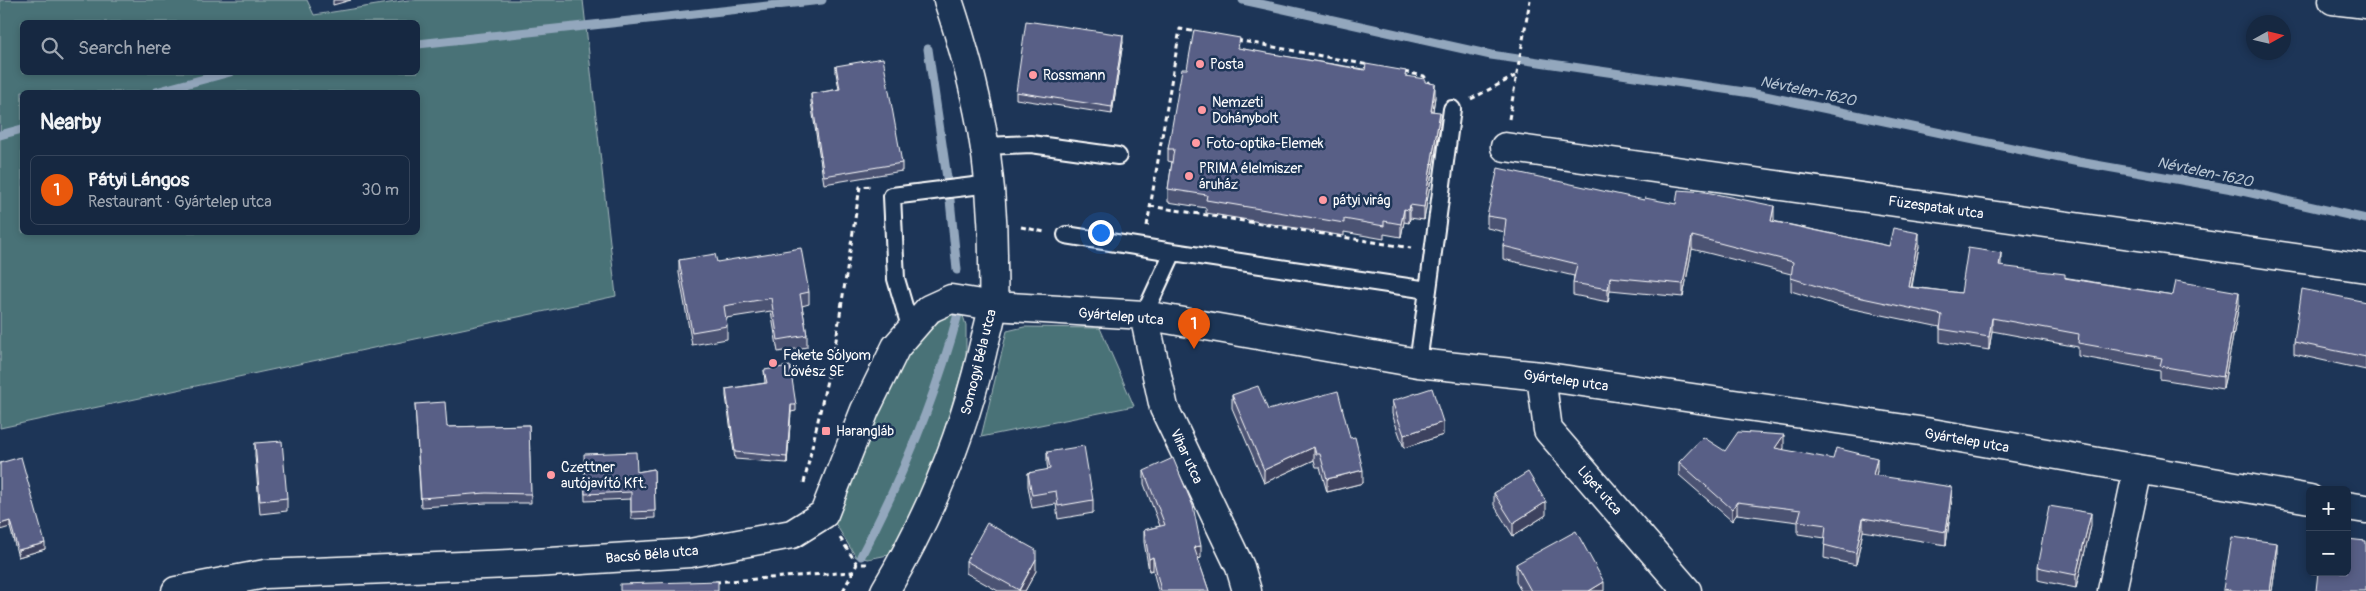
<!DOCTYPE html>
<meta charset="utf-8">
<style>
:root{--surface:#162841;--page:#23344c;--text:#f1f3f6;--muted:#9ea6b1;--line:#35445a;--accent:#ea580c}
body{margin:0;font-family:Pangolin,sans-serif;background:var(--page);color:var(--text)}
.controls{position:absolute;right:15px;bottom:15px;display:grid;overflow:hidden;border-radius:8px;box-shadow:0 2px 8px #0003}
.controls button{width:45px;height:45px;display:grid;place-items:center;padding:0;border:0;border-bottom:1px solid var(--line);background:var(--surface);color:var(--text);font:25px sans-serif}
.compass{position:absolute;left:2246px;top:15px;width:45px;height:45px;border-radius:50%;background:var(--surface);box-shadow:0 2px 8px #0003;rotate:82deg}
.you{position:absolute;left:1100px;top:232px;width:18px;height:18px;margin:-12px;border:4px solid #fff;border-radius:50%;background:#1a73e8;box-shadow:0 0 0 8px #1a73e833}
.badge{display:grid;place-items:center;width:32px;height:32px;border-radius:50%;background:var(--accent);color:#fff;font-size:16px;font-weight:700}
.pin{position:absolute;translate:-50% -41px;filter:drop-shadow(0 1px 2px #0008)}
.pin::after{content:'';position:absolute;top:26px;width:18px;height:15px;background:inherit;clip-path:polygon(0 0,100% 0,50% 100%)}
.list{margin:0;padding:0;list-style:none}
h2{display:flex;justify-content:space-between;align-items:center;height:65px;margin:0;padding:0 20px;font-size:21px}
h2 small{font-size:16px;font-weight:400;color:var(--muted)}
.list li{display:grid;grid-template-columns:32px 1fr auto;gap:15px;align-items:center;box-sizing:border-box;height:70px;margin:0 10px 10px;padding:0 10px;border:1px solid var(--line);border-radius:8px}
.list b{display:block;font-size:19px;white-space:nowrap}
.list p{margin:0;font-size:16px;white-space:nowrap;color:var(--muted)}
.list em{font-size:16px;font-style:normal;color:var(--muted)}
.icon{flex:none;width:28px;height:28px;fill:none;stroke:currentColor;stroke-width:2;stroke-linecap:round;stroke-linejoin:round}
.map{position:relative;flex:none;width:2366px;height:591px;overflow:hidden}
.search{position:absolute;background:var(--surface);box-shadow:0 2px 8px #0003;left:20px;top:20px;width:400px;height:55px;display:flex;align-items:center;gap:12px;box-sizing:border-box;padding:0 18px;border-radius:8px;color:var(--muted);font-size:19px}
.panel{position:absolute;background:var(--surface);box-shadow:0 2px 8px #0003;left:20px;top:90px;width:400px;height:145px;border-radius:8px}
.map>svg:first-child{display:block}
.green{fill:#4a7277;stroke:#a4b8bb;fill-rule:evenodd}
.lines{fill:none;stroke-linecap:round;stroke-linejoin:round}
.stream{stroke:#93a7bd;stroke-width:9}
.lane-casing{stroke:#fff;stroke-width:20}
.street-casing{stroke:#fff;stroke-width:31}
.secondary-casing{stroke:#fff;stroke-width:31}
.path{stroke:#fff;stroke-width:3;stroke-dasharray:5 4;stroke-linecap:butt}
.lane{stroke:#1d3557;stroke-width:16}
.street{stroke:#1d3557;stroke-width:28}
.secondary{stroke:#1d3557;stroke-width:28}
.wall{fill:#4c5273;stroke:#fff}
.shaded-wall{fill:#3e425e;stroke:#fff}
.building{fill:#585f86;stroke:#fff}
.poi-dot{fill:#ff9aa2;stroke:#1d3557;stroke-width:2}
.labels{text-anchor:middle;stroke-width:5;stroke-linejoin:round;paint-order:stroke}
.poi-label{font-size:14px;fill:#fff;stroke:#1d3557;text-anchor:start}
.street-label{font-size:14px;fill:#fff;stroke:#1d3557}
.water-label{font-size:15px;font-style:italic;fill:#b7c5d3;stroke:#1d3557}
</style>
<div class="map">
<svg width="2366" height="591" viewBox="0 0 2366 591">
<rect width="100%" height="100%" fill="#1d3557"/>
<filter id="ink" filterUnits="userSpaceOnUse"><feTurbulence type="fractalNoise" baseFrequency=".02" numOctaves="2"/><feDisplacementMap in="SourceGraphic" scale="10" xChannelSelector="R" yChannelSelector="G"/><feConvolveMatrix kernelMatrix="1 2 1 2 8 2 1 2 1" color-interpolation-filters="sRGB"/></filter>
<g filter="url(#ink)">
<path class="green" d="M0 0H307L314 15 408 0H583L616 296 0 428ZM22 22H418V72H22ZM22 92H418V232H22Z
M961 310 966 325V358L940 444 925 491 888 555 868 559 856 557 835 523 886 386 908 352 932 327 948 314Z
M1024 327 1100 328 1134 406 981 437 1007 331Z"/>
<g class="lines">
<path class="stream" d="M1243 0 1491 55 1751 93 2079 162 2238 190 2366 219
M418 44 822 0
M928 49 947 178
M156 92 230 72
M0 135 22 129
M950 200 957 270
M861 556C902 478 935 400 958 314"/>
<g class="lane-casing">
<path id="lane" d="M987 146 1031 144 1118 156
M1066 235 1173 252
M1428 290 1452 109
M1144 315 1173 252 1428 290 1418 363
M911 330 896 279 892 196 990 184"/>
</g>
<g class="street-casing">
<path id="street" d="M1505 147 2366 268
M1144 315 1164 408 1240 567 1247 591
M1541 376 1548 430 1687 591
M2347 506 2366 509
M176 591 265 574 535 563 690 553 792 534 824 514 865 410 896 347 929 309 951 299 993 306 1144 315 1418 363 1541 376 1926 432 2310 499
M2112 591 2138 469"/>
</g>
<g class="secondary-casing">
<path id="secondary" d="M2333 0 2366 4
M885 591C929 517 962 437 982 353 985 338 991 321 993 305 994 289 993 272 993 256 993 164 977 87 948 0"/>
</g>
<path class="path" d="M1237 40 1369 65
M1404 72 1424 76 1431 85
M1471 99 1515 76
M1509 119 1530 0
M1150 206 1411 248
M1147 226 1180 29 1197 32
M1021 227 1045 232
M804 483 836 340 860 187 871 186
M840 538 857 564H867
M715 582 852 572
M843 591 857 564"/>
<use href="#lane" class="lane"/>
<use href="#street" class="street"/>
<use href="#secondary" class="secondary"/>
</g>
<path class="wall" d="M1123 42 1112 114 1016 99V92Z
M1240 49 1406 76 1425 83 1435 97 1433 111 1440 125 1424 220 1410 218 1409 223 1404 222 1401 237 1384 234V239L1344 232V236L1206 213V208L1168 202V189L1172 162 1168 161V149L1187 69Z
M836 66 902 163V171L824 184 811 102V94L839 89 836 73Z
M1644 200 1774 219 1773 221 1889 246H1919L1912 287 1961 293 2001 267 2173 295 2239 305 2223 389 2160 379V371L2078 356V347L1992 331 1989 350 1940 342V327L1839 306 1791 291V274L1692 249 1683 297 1610 290 1608 302 1573 295V283L1574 276 1503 259V246L1505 232 1487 228V216Z
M679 260 717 262 809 292V304L802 306 807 335V347L778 352 771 311 726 318 727 326V339L692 345 679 273Z
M2366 302V370L2294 354V342Z
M764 370 796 405V411L791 412 787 463 735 459 726 396V389L765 383Z
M1232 395 1268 410 1350 438 1363 483 1327 492 1320 467H1316L1314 460 1264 483 1232 408Z
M1392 401 1443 435 1404 448 1392 414Z
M415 404 447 427 529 425 531 503H486L421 507Z
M255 443 287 498V511L260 514 255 456Z
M1784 448 1783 450 1877 471 1876 475 1952 500 1946 545 1863 531 1856 565 1824 558 1825 538 1798 534V522L1737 514 1732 521 1679 475V462L1725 451Z
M1047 452 1093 500V513L1058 519 1056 504 1032 508 1028 486V473L1048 470 1047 464Z
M584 461 637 472 654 469 655 518 631 519V499L585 501Z
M0 463 45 549 18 557 10 527Z
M1144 471 1201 558 1198 559 1209 591H1158L1153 570 1149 571 1144 542V530L1160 526 1144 484Z
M1494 493 1546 515 1513 536 1494 505Z
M2091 526 2076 588 2037 580V567Z
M2277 556 2272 591H2223V589Z
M966 561 1036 571 1025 591H998L966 573Z
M1516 564 1604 591H1521L1516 582Z"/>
<path class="shaded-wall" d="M333 0H351L333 5Z
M1123 35V42L1112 114V107Z
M1435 84V97L1431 123V111Z
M1440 112V125L1424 220V207Z
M1410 205V218L1409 223V210Z
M1774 206V219L1771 234V221Z
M1404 209V222L1401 237V224Z
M1919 233V246L1909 299V287Z
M1692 236V249L1683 297V284Z
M2001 253V266L1999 279V266Z
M1610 277V290L1608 302V289Z
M2239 292V305L2223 389V377Z
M1992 318V331L1989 350V337Z
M791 405V412L787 463V457Z
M1443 422V435L1404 448V435Z
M1784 435V448L1775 461V448Z
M1314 447V460L1264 483V470Z
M1877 458V471L1873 487V475Z
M1363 470V483L1327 492V479Z
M1952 487V500L1946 545V532Z
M1546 502V515L1513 536V523Z
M1737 502V514L1732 521V509Z
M2091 513V526L2076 588V575Z
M1863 518V531L1856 565V553Z
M10 521V527L0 530V524Z
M45 543V549L18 557V550Z
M2277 543V556L2272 591H2270Z
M1201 546V558L1194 560V547Z
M1153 557V570L1149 571V559Z
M1036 559V571L1025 591H1019Z
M1604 582V591H1589Z"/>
<path class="building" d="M1026 21 1123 35 1112 107 1016 92Z
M1194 30 1240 38 1238 48 1365 70 1366 64 1406 71 1405 76 1425 79V82L1435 84 1431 111 1440 112 1424 207 1410 205 1409 210 1404 209 1401 224 1384 221V226L1344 219V223L1206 200 1207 195 1168 189 1174 149H1168L1182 69H1187Z
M883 58 902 163 824 176 811 94 840 89 836 66Z
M1498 168 1644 200 1645 198 1676 204 1678 190 1706 192 1774 206 1771 221 1889 246 1893 228 1919 233 1909 287 1961 293 1968 248 2001 253 1999 266 2065 274V278L2173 295 2176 281 2239 292 2223 377 2160 366 2162 358 2078 343 2079 334 1992 318 1989 337 1940 329 1942 315 1839 293 1791 278 1793 262 1692 236 1683 284 1610 277 1608 289 1573 283 1577 264 1503 246 1506 219 1487 216Z
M801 248 809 292 800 294 807 335 778 340 771 298 724 306 727 326 692 332 679 260 715 254 717 262Z
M2302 289 2366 302V357L2294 342Z
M790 366 796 405H791L787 457 735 452 726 389 767 383 764 370Z
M1258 386 1268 410 1338 391 1350 438 1355 437 1363 470 1327 479 1320 454H1316L1314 447 1264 470 1232 395Z
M1432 388 1443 422 1404 435 1392 401Z
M445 402 447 427 529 425 531 494 486 493 421 498 415 404Z
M1738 432 1784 435 1775 448 1833 459 1836 448 1877 458 1873 475 1952 487 1946 532 1863 518 1856 553 1824 545 1826 525 1798 521 1801 510 1737 502 1732 509 1679 462 1703 437 1725 451Z
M282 441 287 498 260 501 255 443Z
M1084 446 1093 500 1058 506 1056 491 1032 495 1028 473 1050 469 1047 452Z
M636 452 637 472 654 469 655 511 631 512V492L585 494 584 454Z
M21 457 45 543 18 550 10 521 0 524V463Z
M1173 458 1193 506 1201 546 1194 547 1209 591H1161L1153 557 1149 559 1144 530 1165 525 1144 471Z
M1528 472 1546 502 1513 523 1494 493Z
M2049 506 2091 513 2076 575 2037 567Z
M987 523 1036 550V559L1019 590 966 561Z
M1576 531 1604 582 1589 591H1531L1516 564Z
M2232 537 2277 543 2270 591H2237L2223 589Z
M2347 539 2366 541V591H2316L2318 572H2347Z
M718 581V591H620V584Z"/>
</g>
<g class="poi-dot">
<circle cx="1200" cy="64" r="5"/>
<circle cx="1033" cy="75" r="5"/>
<circle cx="1202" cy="110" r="5"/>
<circle cx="1196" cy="143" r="5"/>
<circle cx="1189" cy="176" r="5"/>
<circle cx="1323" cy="200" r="5"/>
<circle cx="773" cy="363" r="5"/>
<rect x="821" y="426" width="10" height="10" rx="2.5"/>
<circle cx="551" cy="475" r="5"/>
</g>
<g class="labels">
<g class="poi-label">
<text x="1210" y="69">Posta</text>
<text x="1043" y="80">Rossmann</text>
<text x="1212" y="107">Nemzeti<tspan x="1212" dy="16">Dohánybolt</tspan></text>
<text x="1206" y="148">Foto-optika-Elemek</text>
<text x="1199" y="173">PRIMA élelmiszer<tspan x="1199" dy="16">áruház</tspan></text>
<text x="1333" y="205">pátyi virág</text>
<text x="783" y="360">Fekete Sólyom<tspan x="783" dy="16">Lövész SE</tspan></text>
<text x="836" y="436">Harangláb</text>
<text x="561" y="472">Czettner<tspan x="561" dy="16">autójavító Kft.</tspan></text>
</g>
<g class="street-label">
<text transform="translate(1936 207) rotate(8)" y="5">Füzespatak utca</text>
<text transform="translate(1121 316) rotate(5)" y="5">Gyártelep utca</text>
<text transform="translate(978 362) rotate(-76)" y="5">Somogyi Béla utca</text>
<text transform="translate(1566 380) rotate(8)" y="5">Gyártelep utca</text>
<text transform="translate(1967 440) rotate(10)" y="5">Gyártelep utca</text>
<text transform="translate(1187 456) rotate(65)" y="5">Vihar utca</text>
<text transform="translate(1600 490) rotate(49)" y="5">Liget utca</text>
<text transform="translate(652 554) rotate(-5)" y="5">Bacsó Béla utca</text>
</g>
<g class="water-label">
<text transform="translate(1808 91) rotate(12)" y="5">Névtelen-1620</text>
<text transform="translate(2205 172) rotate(12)" y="5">Névtelen-1620</text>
</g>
</g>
</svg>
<div class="controls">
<button>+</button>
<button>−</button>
</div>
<svg class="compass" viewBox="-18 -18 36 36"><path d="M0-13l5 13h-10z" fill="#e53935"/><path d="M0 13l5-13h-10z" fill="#9ea6b1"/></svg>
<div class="you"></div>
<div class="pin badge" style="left:1194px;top:349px">1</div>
<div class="search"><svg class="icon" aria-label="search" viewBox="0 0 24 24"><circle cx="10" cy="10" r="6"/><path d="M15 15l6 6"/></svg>Search here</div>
<section class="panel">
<h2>Nearby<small></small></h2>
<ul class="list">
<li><span class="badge">1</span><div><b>Pátyi Lángos</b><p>Restaurant · Gyártelep utca</p></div><em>30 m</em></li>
</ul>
</section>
</div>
